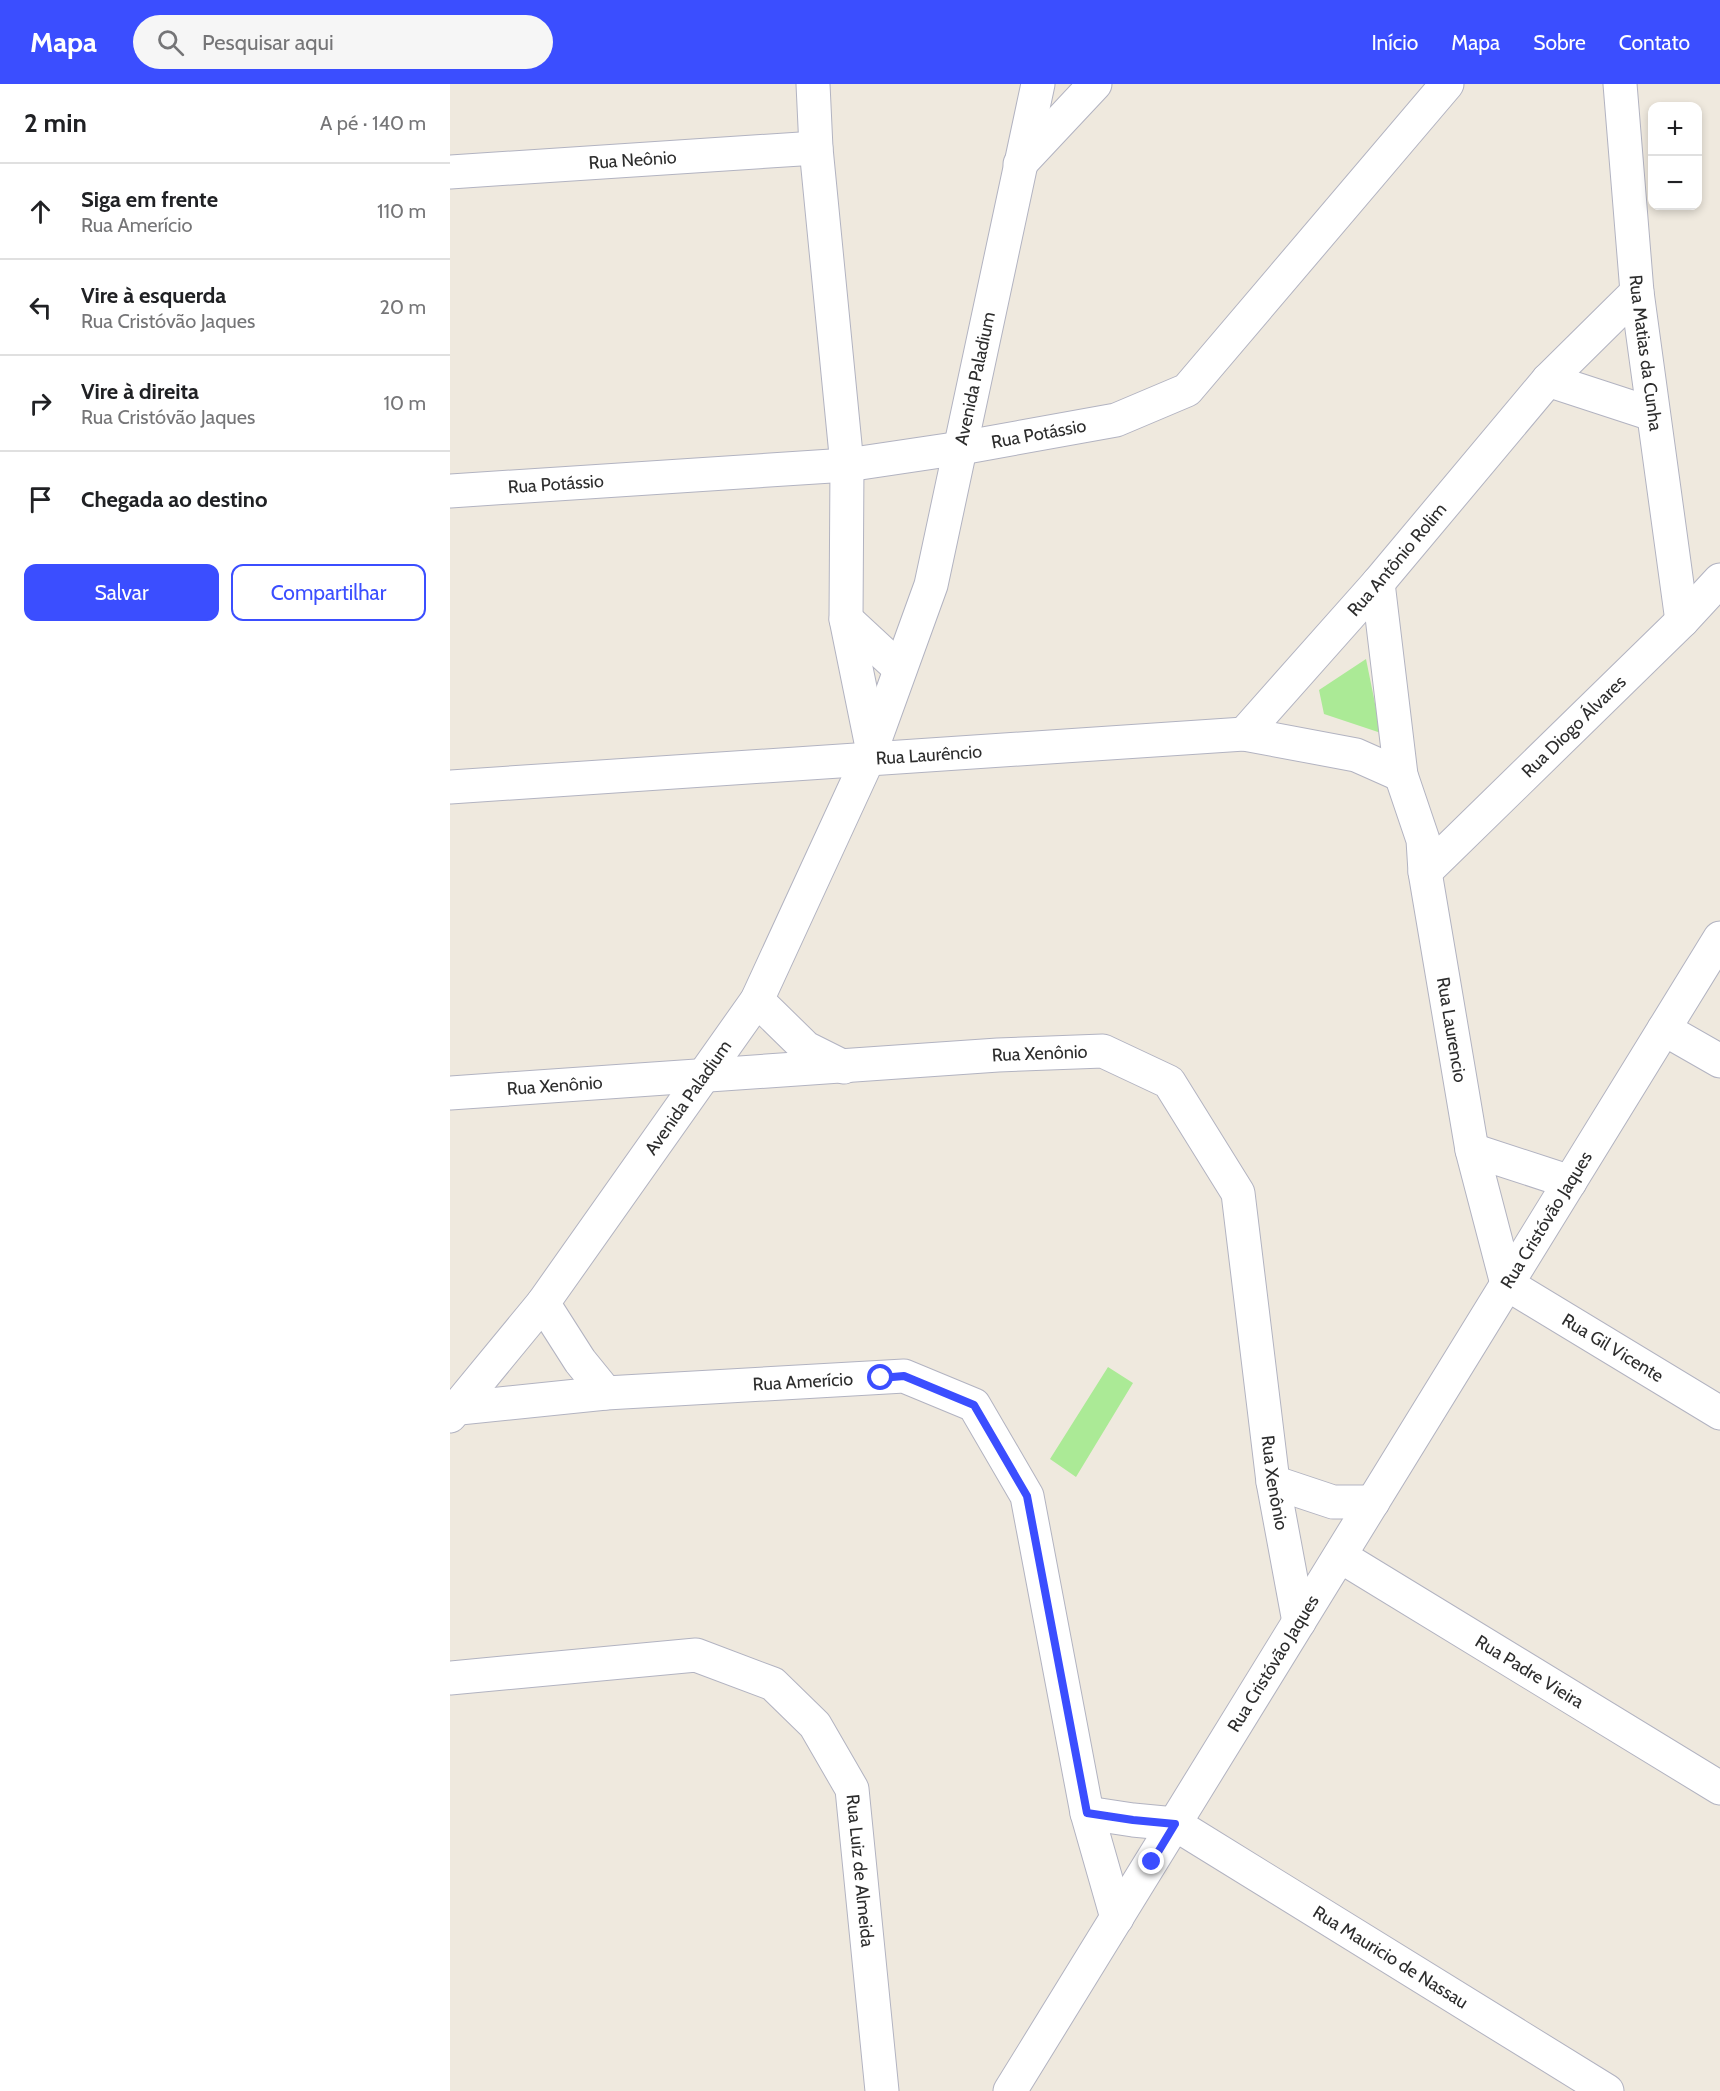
<!DOCTYPE html>
<html lang="pt">
<meta charset="utf-8">
<style>
:root{--surface:#fff;--page:#f6f6f6;--text:#202124;--muted:#757577;--line:#e0e0e0;--accent:#3b4eff}
body{margin:0;font-family:Cabin,sans-serif;background:var(--page);color:var(--text)}
.controls{position:absolute;right:18px;top:18px;display:grid;overflow:hidden;border-radius:12px;box-shadow:0 3px 9px #0003}
.controls button{width:54px;height:54px;display:grid;place-items:center;padding:0;border:0;border-bottom:2px solid var(--line);background:var(--surface);color:var(--text);font:30px sans-serif}
.stop{position:absolute;width:18px;height:18px;margin:-14px;border:4px solid #3b4eff;border-radius:50%;background:#fff}
.stop.end{background:#3b4eff;border-color:#fff;box-shadow:0 2px 6px #0008}
.list{margin:0;padding:0;list-style:none}
h2{display:flex;justify-content:space-between;align-items:center;height:78px;margin:0;padding:0 24px;font-size:26px}
h2 small{font-size:20px;font-weight:400;color:var(--muted)}
.list li{display:grid;grid-template-columns:39px 1fr auto;gap:18px;align-items:center;box-sizing:border-box;height:96px;padding:0 24px;border-top:2px solid var(--line)}
.list b{display:block;font-size:22px;white-space:nowrap}
.list p{margin:0;font-size:20px;white-space:nowrap;color:var(--muted)}
.list em{font-size:20px;font-style:normal;color:var(--muted)}
.actions{display:flex;gap:12px;padding:18px 24px}
.actions a{flex:1;padding:14px 0;border:2px solid var(--accent);border-radius:12px;text-align:center;font-size:21px;color:var(--accent)}
.actions .main{background:var(--accent);color:#fff}
.icon{flex:none;width:33px;height:33px;fill:none;stroke:currentColor;stroke-width:2;stroke-linecap:round;stroke-linejoin:round}
.map{position:relative;flex:none;width:1270px;height:2007px;overflow:hidden}
header{display:flex;align-items:center;gap:36px;box-sizing:border-box;height:84px;padding:0 30px;background:var(--accent);color:#fff}
header strong{font-size:28px}
nav{display:flex;gap:33px;margin-inline-start:auto;font-size:21px}
.search{width:420px;height:54px;background:var(--page);display:flex;align-items:center;gap:15px;box-sizing:border-box;padding:0 21px;border-radius:33px;color:var(--muted);font-size:22px}
main{display:flex}
aside{flex:1;background:var(--surface)}
.map>svg:first-child{display:block}
.green{fill:#abea96}
.lines{fill:none;stroke-linecap:round;stroke-linejoin:round}
.minor-casing{stroke:#b2b3c1;stroke-width:35}
.tertiary-casing{stroke:#b2b3c1;stroke-width:35}
.minor{stroke:#fff;stroke-width:33}
.tertiary{stroke:#fff;stroke-width:33}
.route{stroke:#3b4eff;stroke-width:8}
.labels{text-anchor:middle;stroke-width:4.5;stroke-linejoin:round;paint-order:stroke}
.street-label{font-size:18px;fill:#2d2d2d;stroke:#fff}
</style>
<header>
<strong>Mapa</strong>
<div class="search"><svg class="icon" aria-label="search" viewBox="0 0 24 24"><circle cx="10" cy="10" r="6"/><path d="M15 15l6 6"/></svg>Pesquisar aqui</div>
<nav><a>Início</a><a>Mapa</a><a>Sobre</a><a>Contato</a></nav>
</header>
<main>
<aside>
<h2>2 min<small>A pé · 140 m</small></h2>
<ul class="list">
<li><svg class="icon" aria-label="ahead" viewBox="0 0 24 24"><path d="M12 20V5M6 11l6-6 6 6"/></svg><div><b>Siga em frente</b><p>Rua Amerício</p></div><em>110 m</em></li>
<li><svg class="icon" aria-label="left" viewBox="0 0 24 24"><path d="M17 20v-9H6M10 6l-5 5 5 5"/></svg><div><b>Vire à esquerda</b><p>Rua Cristóvão Jaques</p></div><em>20 m</em></li>
<li><svg class="icon" aria-label="right" viewBox="0 0 24 24"><path d="M7 20v-9h11M14 6l5 5-5 5"/></svg><div><b>Vire à direita</b><p>Rua Cristóvão Jaques</p></div><em>10 m</em></li>
<li><svg class="icon" aria-label="arrive" viewBox="0 0 24 24"><path d="M6 21V4h12l-3 4 3 4H6"/></svg><div><b>Chegada ao destino</b></div></li>
</ul>
<div class="actions"><a class="main">Salvar</a><a>Compartilhar</a></div>
</aside>
<div class="map">
<svg width="1270" height="2007" viewBox="0 0 1270 2007">
<rect width="100%" height="100%" fill="#efe9de"/>
<path class="green" d="M916 575 931 649 874 630 869 606Z
M658 1283 683 1299 626 1393 600 1375Z"/>
<g class="lines">
<g class="minor-casing">
<g id="minor">
<path d="M363 0 366 64 397 381 396 535 422 663"/>
<path id="s1" d="M1170 0 1187 208 1232 537"/>
<path d="M570 80 645 0"/>
<path id="s2" d="M0 88 366 64"/>
<path d="M1098 296 1202 330"/>
<path id="s3" d="M0 407 397 381 511 364 666 336 737 306 997 0"/>
<path id="s4" d="M928 499 951 691 973 756 975 788 1022 1066 1057 1200 1270 1329"/>
<path d="M396 535 450 585"/>
<path id="s5" d="M794 650 928 499 1098 296 1187 208"/>
<path id="s6" d="M0 703 794 650 906 671 951 691"/>
<path id="s7" d="M975 788 1232 537 1270 496"/>
<path d="M1214 945 1270 977"/>
<path id="s8" d="M0 1009 548 971 653 967 719 998 788 1109 823 1398 849 1538"/>
<path d="M1022 1066 1120 1098"/>
<path id="s9" d="M0 1325 156 1309 454 1292 524 1321 577 1412 637 1729 667 1834"/>
<path d="M823 1398 883 1418H923"/>
<path id="s10" d="M890 1472 1270 1704"/>
<path id="s11" d="M0 1594 246 1571 323 1600 365 1641 402 1705 432 2007"/>
<path id="s12" d="M637 1729 683 1736 725 1740 1157 2007"/>
<path id="s13" d="M560 2007 1270 854"/>
</g>
</g>
<g class="tertiary-casing">
<g id="tertiary">
<path d="M307 916 356 964 394 983"/>
<path d="M93 1219 130 1277 156 1309"/>
<path id="s14" d="M0 1332 93 1219 307 916 418 675 481 501 588 0"/>
</g>
</g>
<use href="#minor" class="minor"/>
<use href="#tertiary" class="tertiary"/>
</g>
<g class="lines">
<path class="route" d="M431 1294 454 1292 524 1321 577 1412 637 1729 683 1736 725 1740 702 1778"/>
</g>
<g class="labels">
<g class="street-label">
<text dy="6" stroke="none"><textPath href="#s2" startOffset="183">Rua Neônio</textPath></text>
<text dy="6" stroke="none"><textPath href="#s1" startOffset="270">Rua Matias da Cunha</textPath></text>
<text dy="6" stroke="none"><textPath href="#s14" startOffset="1179">Avenida Paladium</textPath></text>
<text dy="6" stroke="none"><textPath href="#s3" startOffset="592">Rua Potássio</textPath></text>
<text dy="6" stroke="none"><textPath href="#s3" startOffset="106">Rua Potássio</textPath></text>
<text dy="6" stroke="none"><textPath href="#s5" startOffset="232">Rua Antônio Rolim</textPath></text>
<text dy="6" stroke="none"><textPath href="#s7" startOffset="208">Rua Diogo Álvares</textPath></text>
<text dy="6" stroke="none"><textPath href="#s6" startOffset="480">Rua Laurêncio</textPath></text>
<text dy="6" stroke="none"><textPath href="#s4" startOffset="454">Rua Laurencio</textPath></text>
<text dy="6" stroke="none"><textPath href="#s8" startOffset="591">Rua Xenônio</textPath></text>
<text dy="6" stroke="none"><textPath href="#s8" startOffset="105">Rua Xenônio</textPath></text>
<text dy="6" stroke="none"><textPath href="#s14" startOffset="398">Avenida Paladium</textPath></text>
<text dy="6" stroke="none"><textPath href="#s13" startOffset="1023">Rua Cristóvão Jaques</textPath></text>
<text dy="6" stroke="none"><textPath href="#s4" startOffset="838">Rua Gil Vicente</textPath></text>
<text dy="6" stroke="none"><textPath href="#s9" startOffset="354">Rua Amerício</textPath></text>
<text dy="6" stroke="none"><textPath href="#s8" startOffset="1150">Rua Xenônio</textPath></text>
<text dy="6" stroke="none"><textPath href="#s13" startOffset="502">Rua Cristóvão Jaques</textPath></text>
<text dy="6" stroke="none"><textPath href="#s10" startOffset="222">Rua Padre Vieira</textPath></text>
<text dy="6" stroke="none"><textPath href="#s11" startOffset="544">Rua Luiz de Almeida</textPath></text>
<text dy="6" stroke="none"><textPath href="#s12" startOffset="342">Rua Mauricio de Nassau</textPath></text>
</g>
</g>
</svg>
<div class="controls">
<button>+</button>
<button>−</button>
</div>
<div class="stop" style="left:431px;top:1294px"></div>
<div class="stop end" style="left:702px;top:1778px"></div>
</div>
</main>
